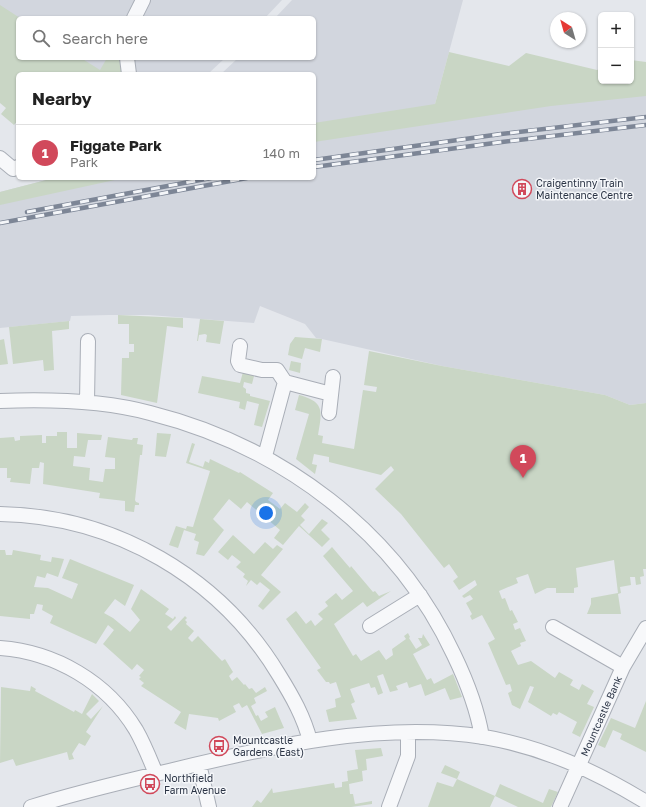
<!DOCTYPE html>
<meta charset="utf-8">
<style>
:root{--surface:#fff;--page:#f6f6f6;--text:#222;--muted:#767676;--line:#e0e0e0;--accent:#d1495b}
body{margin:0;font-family:"Golos Text",sans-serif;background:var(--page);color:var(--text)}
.controls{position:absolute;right:12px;top:12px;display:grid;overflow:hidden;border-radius:6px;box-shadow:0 1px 3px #0004}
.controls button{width:36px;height:36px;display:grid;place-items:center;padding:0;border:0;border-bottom:1px solid var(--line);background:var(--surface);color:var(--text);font:20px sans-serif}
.compass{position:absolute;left:550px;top:12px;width:36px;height:36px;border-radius:50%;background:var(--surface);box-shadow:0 1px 3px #0004;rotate:323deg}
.you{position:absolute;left:266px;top:513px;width:14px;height:14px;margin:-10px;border:3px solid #fff;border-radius:50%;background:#1a73e8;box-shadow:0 0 0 6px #1a73e833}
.badge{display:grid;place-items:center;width:26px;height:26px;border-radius:50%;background:var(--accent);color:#fff;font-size:13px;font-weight:700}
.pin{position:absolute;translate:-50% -33px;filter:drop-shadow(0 1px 2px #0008)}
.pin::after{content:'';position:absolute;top:21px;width:14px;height:12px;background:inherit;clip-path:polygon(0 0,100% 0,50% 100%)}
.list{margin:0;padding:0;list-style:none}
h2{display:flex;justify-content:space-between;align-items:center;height:52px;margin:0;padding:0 16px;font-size:17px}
h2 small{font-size:13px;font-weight:400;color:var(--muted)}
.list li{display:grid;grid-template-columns:26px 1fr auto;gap:12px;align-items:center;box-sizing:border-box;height:56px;padding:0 16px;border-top:1px solid var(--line)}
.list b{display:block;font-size:15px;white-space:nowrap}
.list p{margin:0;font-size:13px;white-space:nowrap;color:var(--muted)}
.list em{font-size:13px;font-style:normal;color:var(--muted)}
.icon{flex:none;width:22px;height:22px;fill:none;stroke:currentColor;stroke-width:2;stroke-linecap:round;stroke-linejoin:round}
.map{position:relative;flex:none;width:646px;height:807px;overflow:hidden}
.search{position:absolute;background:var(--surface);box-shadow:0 1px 3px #0004;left:16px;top:16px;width:300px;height:44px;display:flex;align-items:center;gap:10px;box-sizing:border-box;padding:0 14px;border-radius:6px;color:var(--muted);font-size:15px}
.panel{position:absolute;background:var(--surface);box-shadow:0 1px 3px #0004;left:16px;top:72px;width:300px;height:108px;border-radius:6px}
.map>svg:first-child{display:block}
.built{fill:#d2d6de}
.green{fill:#c9d6c5}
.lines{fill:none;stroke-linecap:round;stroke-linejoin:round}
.minor-casing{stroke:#a9aeb7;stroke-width:16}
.minor{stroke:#f7f8fa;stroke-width:14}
.rail-casing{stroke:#7d8696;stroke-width:4.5}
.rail{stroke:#f4f6f9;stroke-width:3;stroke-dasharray:9;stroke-linecap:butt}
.labels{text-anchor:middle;stroke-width:3;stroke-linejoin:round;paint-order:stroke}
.poi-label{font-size:10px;fill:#2b3445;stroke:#f4f6f9;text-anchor:start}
.street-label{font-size:10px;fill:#2b3445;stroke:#f4f6f9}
</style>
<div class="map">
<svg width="646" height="807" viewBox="0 0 646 807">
<rect width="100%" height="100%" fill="#e4e7ec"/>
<path class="built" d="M0 0H282L265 18H18V58H225L208 74H18L0 60Z
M292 0H463L435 104 646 81V403L630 405 605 395 442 366 322 339 316 338 305 324 260 306 254 323 149 315H109L71 316 70 321 0 328V192L54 178H314V74H221L238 58H314V18H275Z"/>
<path class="green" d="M0 5 20 18H18V58H81L100 70 107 58H123L125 74H18V120L14 125 1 114 6 108 0 103Z
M449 52 509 66 526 53 597 70 601 68V81H631V60L646 62V96L551 106 314 142V123L435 104Z
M54 178H124L0 205V192Z
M118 315 183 318V328L167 326 157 403 121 395 122 358H129V352H134V344H129V324H118Z
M200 319 224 321 220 344 206 342 207 335 205 334 199 335 198 341H197Z
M69 321V329L52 331 54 370 44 371 43 360 13 364 9 327Z
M295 337 322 339 320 352 305 348 302 359 288 355 290 344Z
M4 339 8 364 0 365V340Z
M369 351 442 366 605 395 630 405 646 403V569H643L644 576 640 577 641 584 636 585 635 577H630L631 585 620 587 621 593 618 594 621 614H587L591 604V598L618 593 614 560 576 568 578 587 574 588V593H556V588H547L535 594 528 574 516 578 518 583 499 591 502 599 505 598 510 611 512 610 518 622 513 624 515 630 520 628 526 641 520 643 521 646 511 651 518 665 531 661 555 678 559 672 573 680 570 685 579 690 582 684 594 691 587 704 594 707 580 737 572 733 577 722 559 712 557 715 553 713 551 716 528 702 534 687 530 686 520 709 512 705 508 693 512 691 510 684 506 685 488 643 495 639 482 615 472 620 470 616 472 614 466 603 473 599 470 595 464 598 462 596 477 585 475 580 459 590 453 581 458 577 449 564 444 568 401 514 375 489 394 470 391 466 381 475 329 462V457L314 454 312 464 317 465 315 474 296 459 309 414 295 410 299 395C325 402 322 411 318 435L323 436 322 443 354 449 363 390 376 392 377 387 364 385Z
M291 361 301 363 300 373 289 370Z
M243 372H255L252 384 244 382 243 387 246 389V393L250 394V396L270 401 262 427 254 425 259 404 247 401 245 410 239 408 240 402 198 393 202 376 240 383Z
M57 432H67V448H77V433L102 435 101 440H88L85 457 74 456 73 466 90 468 89 480 103 482 105 469H115V458L105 457 108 437 132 440 133 438H138L137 444 143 445 142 455H140L135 500 136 502 139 503V505H135L134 512 125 511V501L99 498 100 493 43 484 44 463 40 462 39 468H32L30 484 10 482 11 478H7V468H0V438L14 437 15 441 20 440V436L42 435V443H46V436H57Z
M157 433 171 434 166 457 155 456Z
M192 443 195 444 189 462 203 467 205 461 209 463 210 459 239 473 240 472 273 493 268 500 280 509 285 503 297 512 305 503 309 507 301 516 305 520 300 525 309 534 322 519 328 523 321 530 330 539 322 547 299 526 283 545 274 538 280 530 247 502 241 509 229 499 213 519 224 530 204 556 196 554 199 542 194 540 196 534 184 530 178 548 169 545 176 526 186 529 187 526 193 527 210 471 186 463Z
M233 535 254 554 265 542 273 549 277 545 283 549 261 575 281 592 263 610 258 606 270 590 260 582 257 585 251 580 246 586 248 581 243 577 245 574 236 567 241 562 232 555 228 560 218 552Z
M332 547 350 568 351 566 373 592 375 591 379 596 391 591 367 607 363 602 334 624 353 656 356 654 361 661 379 650 386 660 393 655 392 649 406 639 404 636 408 633 410 637 409 638 416 649 422 645 418 638H422L423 634 430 645 413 654 427 680 431 678 434 684 453 674 462 697 450 700 445 688 425 696 421 684 409 688 407 682 396 686 398 690 390 692 383 674 377 676 383 693 378 695 375 687 371 688 369 683 350 689 355 702 351 704 357 719 329 722 326 710 336 707 335 699 341 697 336 682 330 684 329 682H326L317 670 321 668 286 619 296 611 306 624 311 620 315 626 323 619 318 614 328 606 325 602 336 593 342 600 353 591 323 556Z
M0 550H5L6 555H12L13 550 41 555 40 560 51 562 52 557 64 559 58 577 47 573 45 578 37 576 34 587 48 588 72 599 78 584 62 578 70 559 134 585 125 606 115 599 104 613 113 618 130 632 140 620 131 609 141 589 169 609 165 614 173 619 175 616 176 618 167 627 171 631 185 616 187 618 185 620 187 622 186 624 194 631 188 638 192 642 198 636 222 661 225 659 233 672 229 676 232 681 237 677 244 685 245 684 249 689 252 688 256 693 265 687 267 691 254 698 256 703 251 706 256 716 258 715 261 721 268 717 265 712 275 707 284 728 262 734 247 705 242 708 239 703 233 706 236 712 219 721 218 718 189 714 186 730 174 723 181 712 141 686 144 683 139 679 141 677 139 676 144 670 137 664 132 670 103 644 114 630 108 625 96 644 50 623 53 616 42 610 43 605 37 604 34 614H30V619L0 616Z
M31 686 36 689 35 691 74 712 75 710 82 714 92 694 99 701 86 714 91 719 103 706 86 732 91 736 85 746 79 743 72 754 74 759 69 760 67 752 16 766 13 759 0 763 1 687 30 691Z
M646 701V752L620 739 622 734 613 730 605 748 598 745 611 718 635 728Z
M381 748 383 756 366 759 367 770 362 771 363 781 349 784 350 794H353L355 804 372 801V804L351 807H252L257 800 261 803 272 788 273 793 334 783 335 788 342 787V782L348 781 347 771 358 769 355 750Z
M445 765 460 772 457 779 495 796 500 784 543 803 549 789 558 792 551 807H518L495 796 490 807H428L437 782 453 787 457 779 441 773Z"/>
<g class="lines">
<g class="minor-casing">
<path id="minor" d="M134 18 143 0
M127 58 129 74
M0 158 13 169 18 167
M240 346 238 361 240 365 262 370H277L285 382
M0 401C50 399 102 400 150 413 281 446 396 531 454 655 467 682 477 707 482 737
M87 402 88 341
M329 413 333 377
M265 456 285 382 331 394
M0 514C115 516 220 577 279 675 292 696 304 717 310 741
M370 626 420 595
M553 627 623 667
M0 648C55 652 107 682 136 730 144 744 150 759 156 774
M199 764 209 807
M31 807C78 792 126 781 173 770 272 746 382 721 484 737 543 747 595 771 646 802
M389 807 408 756V733
M560 807 623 667 646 628"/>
</g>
<use href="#minor" class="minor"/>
<g class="rail-casing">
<path id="rail" d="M314 160 501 134 646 117
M314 167 502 142 646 125
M27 212 211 178
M0 223 247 178"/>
</g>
<use href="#rail" class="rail"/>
</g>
<defs>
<g id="building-ring" transform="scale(1)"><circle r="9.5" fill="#f4f6f9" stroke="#d1495b" stroke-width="1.5"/><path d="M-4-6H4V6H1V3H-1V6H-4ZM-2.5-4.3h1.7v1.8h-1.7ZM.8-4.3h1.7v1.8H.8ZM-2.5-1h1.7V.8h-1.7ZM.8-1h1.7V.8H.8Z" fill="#d1495b"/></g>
<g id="bus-ring" transform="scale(1)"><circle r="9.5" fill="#f4f6f9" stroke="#d1495b" stroke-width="1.5"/><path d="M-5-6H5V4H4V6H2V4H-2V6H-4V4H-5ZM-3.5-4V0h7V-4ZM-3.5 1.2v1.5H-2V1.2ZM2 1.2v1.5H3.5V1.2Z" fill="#d1495b"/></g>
</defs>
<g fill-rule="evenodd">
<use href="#building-ring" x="522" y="189"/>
<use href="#bus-ring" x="219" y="746"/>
<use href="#bus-ring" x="150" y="784"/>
</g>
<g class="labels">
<g class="poi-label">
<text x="536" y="187">Craigentinny Train<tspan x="536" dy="12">Maintenance Centre</tspan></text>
<text x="233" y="744">Mountcastle<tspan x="233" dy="12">Gardens (East)</tspan></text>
<text x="164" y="782">Northfield<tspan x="164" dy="12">Farm Avenue</tspan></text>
</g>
<g class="street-label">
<text transform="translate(601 716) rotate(-66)" y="4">Mountcastle Bank</text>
</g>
</g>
</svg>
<div class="controls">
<button>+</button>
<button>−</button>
</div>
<svg class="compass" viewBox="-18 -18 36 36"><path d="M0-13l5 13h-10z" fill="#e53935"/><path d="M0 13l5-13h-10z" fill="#767676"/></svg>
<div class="you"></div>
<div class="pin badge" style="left:523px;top:478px">1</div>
<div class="search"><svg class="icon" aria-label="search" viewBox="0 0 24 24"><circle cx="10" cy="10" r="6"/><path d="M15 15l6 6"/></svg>Search here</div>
<section class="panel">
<h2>Nearby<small></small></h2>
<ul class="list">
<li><span class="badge">1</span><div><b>Figgate Park</b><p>Park</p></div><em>140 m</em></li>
</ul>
</section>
</div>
